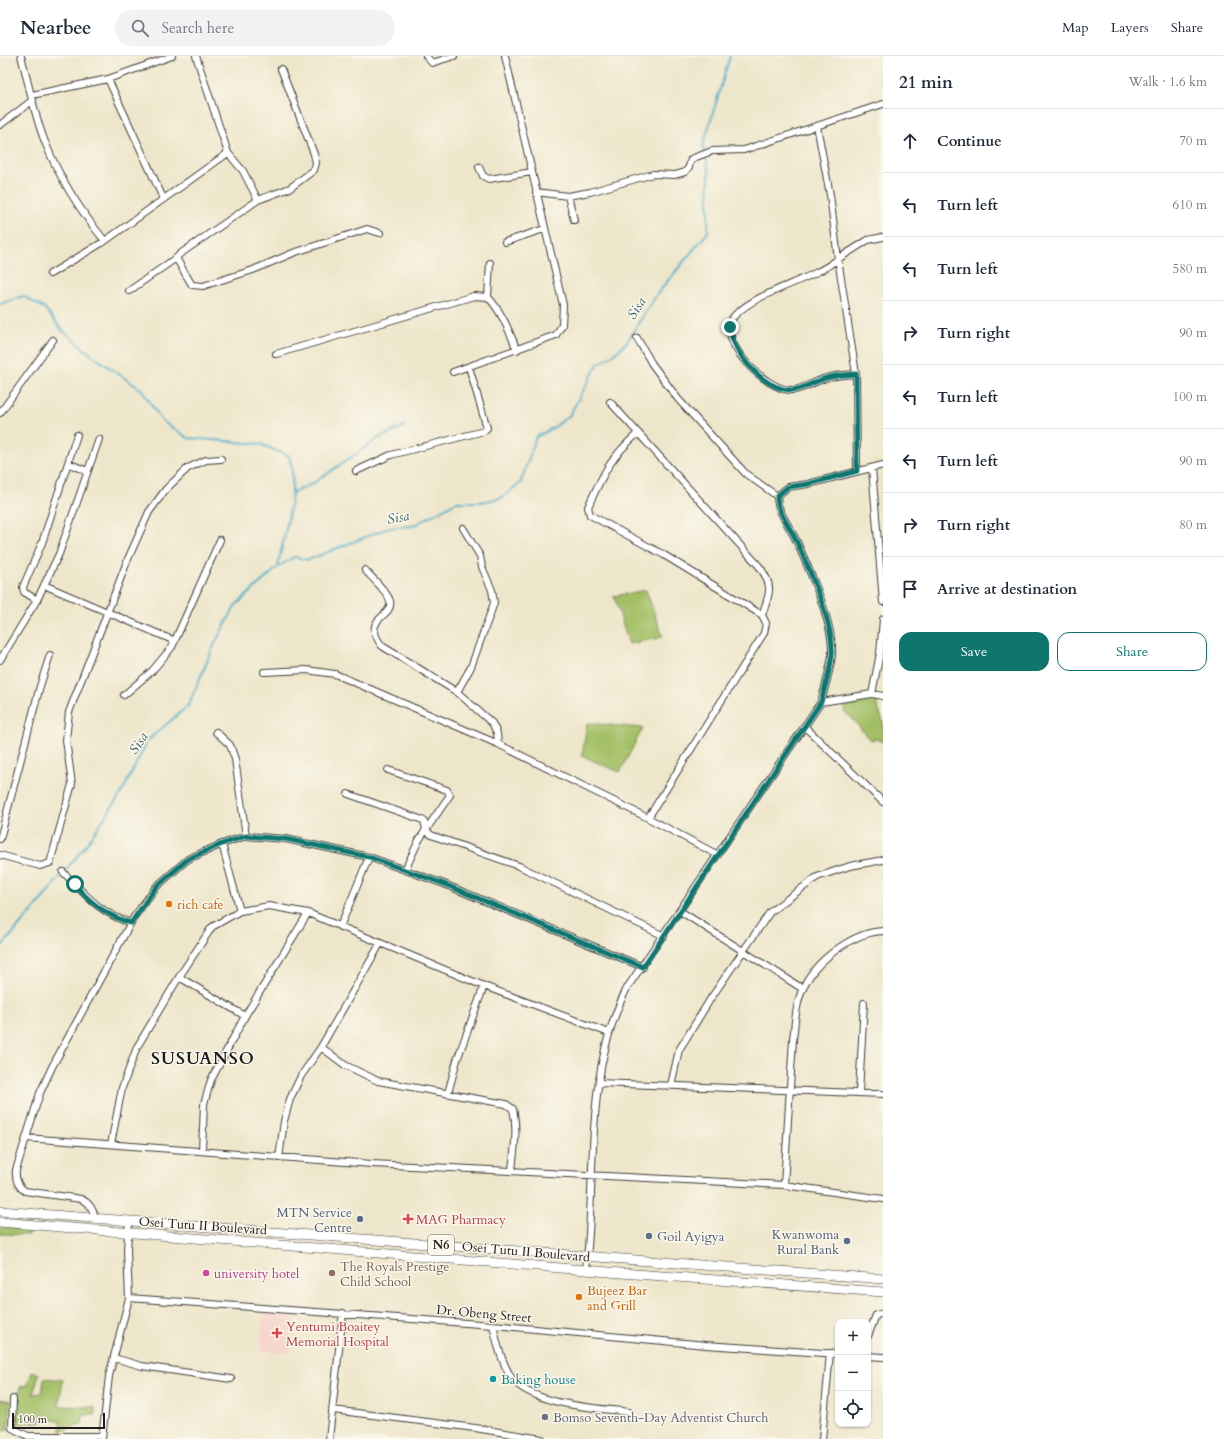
<!DOCTYPE html>
<meta charset="utf-8">
<style>
:root{--surface:#fff;--page:#f2f2f3;--text:#1f2937;--muted:#747a83;--line:#e0e1e3;--accent:#0f766e}
body{margin:0;font-family:Cardo,serif;background:var(--page);color:var(--text)}
.controls{position:absolute;right:12px;bottom:12px;display:grid;overflow:hidden;border-radius:8px;box-shadow:0 1px 3px #0004}
.controls button{width:36px;height:36px;display:grid;place-items:center;padding:0;border:0;border-bottom:1px solid var(--line);background:var(--surface);color:var(--text);font:20px sans-serif}
.scale{position:absolute;left:12px;bottom:10px;width:93px;box-sizing:border-box;padding-left:4px;border:2px solid #1c1c1c;border-top:0;font-size:11px;line-height:14px;white-space:nowrap;color:#1c1c1c;-webkit-text-stroke:3px #fbf7ec;paint-order:stroke}
.stop{position:absolute;width:12px;height:12px;margin:-9px;border:3px solid #0f766e;border-radius:50%;background:#fff}
.stop.end{background:#0f766e;border-color:#fff;box-shadow:0 1px 4px #0008}
.list{margin:0;padding:0;list-style:none}
h2{display:flex;justify-content:space-between;align-items:center;height:52px;margin:0;padding:0 16px;font-size:17px}
h2 small{font-size:13px;font-weight:400;color:var(--muted)}
.list li{display:grid;grid-template-columns:26px 1fr auto;gap:12px;align-items:center;box-sizing:border-box;height:64px;padding:0 16px;border-top:1px solid var(--line)}
.list b{display:block;font-size:15px;white-space:nowrap}
.list em{font-size:13px;font-style:normal;color:var(--muted)}
.actions{display:flex;gap:8px;padding:12px 16px}
.actions a{flex:1;padding:9px 0;border:1px solid var(--accent);border-radius:12px;text-align:center;font-size:14px;color:var(--accent)}
.actions .main{background:var(--accent);color:#fff}
.icon{flex:none;width:22px;height:22px;fill:none;stroke:currentColor;stroke-width:2;stroke-linecap:round;stroke-linejoin:round}
.map{position:relative;flex:none;width:883px;height:1383px;overflow:hidden}
header{display:flex;align-items:center;gap:24px;box-sizing:border-box;height:56px;padding:0 20px;background:var(--surface);border-bottom:1px solid var(--line)}
header strong{font-size:19px}
nav{display:flex;gap:22px;margin-inline-start:auto;font-size:14px}
.search{width:280px;height:36px;background:var(--page);display:flex;align-items:center;gap:10px;box-sizing:border-box;padding:0 14px;border-radius:22px;color:var(--muted);font-size:15px}
main{display:flex}
aside{flex:1;background:var(--surface)}
.map>svg:first-child{display:block}
.built{fill:#f7d1c8}
.green{fill:#a3bf65;stroke:#606e40}
.lines{fill:none;stroke-linecap:round;stroke-linejoin:round}
.stream{stroke:#47abc7;stroke-width:2}
.minor-casing{stroke:#3c3a36;stroke-width:8}
.highway-casing{stroke:#3c3a36;stroke-width:10}
.minor{stroke:#fff;stroke-width:6}
.highway{stroke:#fff;stroke-width:9}
.route{stroke:#0f766e;stroke-width:5}
.food-dot{fill:#e8710a;stroke:#fbf7ec;stroke-width:1.5}
.service-dot{fill:#5c6f8a;stroke:#fbf7ec;stroke-width:1.5}
.health-dot{fill:#e0444e;stroke:#fbf7ec;stroke-width:1.5}
.hotel-dot{fill:#d1479c;stroke:#fbf7ec;stroke-width:1.5}
.education-dot{fill:#8d6e63;stroke:#fbf7ec;stroke-width:1.5}
.culture-dot{fill:#0f9aa8;stroke:#fbf7ec;stroke-width:1.5}
.worship-dot{fill:#6b7280;stroke:#fbf7ec;stroke-width:1.5}
.labels{text-anchor:middle;stroke-width:3;stroke-linejoin:round;paint-order:stroke}
.shield{fill:#fbf7ec;stroke:#5f5e5a;stroke-width:1}
.shield-label{font-size:12px;font-weight:bold;fill:#1c1c1c}
.food-label{font-size:13px;fill:#c56008;stroke:#fbf7ec;text-anchor:start}
.service-label{font-size:13px;fill:#4e5e75;stroke:#fbf7ec;text-anchor:end}
.health-label{font-size:13px;fill:#be3a42;stroke:#fbf7ec;text-anchor:start}
.street-label{font-size:13px;fill:#1c1c1c;stroke:#fbf7ec}
.education-label{font-size:13px;fill:#785e54;stroke:#fbf7ec;text-anchor:start}
.hotel-label{font-size:13px;fill:#b23c85;stroke:#fbf7ec;text-anchor:start}
.culture-label{font-size:13px;fill:#0d838f;stroke:#fbf7ec;text-anchor:start}
.worship-label{font-size:13px;fill:#5b616d;stroke:#fbf7ec;text-anchor:start}
.water-label{font-size:14px;font-style:italic;fill:#2f5c69;stroke:#fbf7ec}
.district-label{font-size:17px;font-weight:bold;letter-spacing:1px;fill:#1c1c1c;stroke:#fbf7ec}
</style>
<header>
<strong>Nearbee</strong>
<div class="search"><svg class="icon" aria-label="search" viewBox="0 0 24 24"><circle cx="10" cy="10" r="6"/><path d="M15 15l6 6"/></svg>Search here</div>
<nav><a>Map</a><a>Layers</a><a>Share</a></nav>
</header>
<main>
<div class="map">
<svg width="883" height="1383" viewBox="0 0 883 1383">
<rect width="100%" height="100%" fill="#fbf7ec"/>
<filter id="ink" filterUnits="userSpaceOnUse"><feTurbulence type="fractalNoise" baseFrequency=".025" numOctaves="2"/><feDisplacementMap in="SourceGraphic" scale="8" xChannelSelector="R" yChannelSelector="G"/><feConvolveMatrix kernelMatrix="1 2 1 2 8 2 1 2 1" color-interpolation-filters="sRGB"/></filter>
<filter id="wash" filterUnits="userSpaceOnUse"><feTurbulence type="fractalNoise" baseFrequency=".012" numOctaves="4" result="noise"/><feDisplacementMap in="SourceGraphic" scale="16" xChannelSelector="R" yChannelSelector="G"/><feGaussianBlur stdDeviation="0.9" result="paint"/><feColorMatrix in="noise" values="0 0 0 0 0 0 0 0 0 0 0 0 0 0 0 0 0 1.4 0 .05"/><feComposite in="paint" operator="in"/></filter>
<g filter="url(#wash)">
<rect width="100%" height="100%" fill="#eee6ca"/>
<path class="built" d="M263 1257 294 1259 291 1297 261 1295Z"/>
<path class="green" d="M646 534 663 581 629 588 614 540Z
M867 640 883 643 876 647 883 665V686L877 683 870 684C861 675 855 663 844 656 845 645 858 642 867 640Z
M587 667 643 672 620 716 582 700Z
M0 1171 29 1173 28 1179 0 1178Z
M32 1315 39 1318 33 1338 42 1337 44 1322 63 1324 59 1350 95 1351V1359H83L82 1368C74 1369 68 1375 61 1375V1366L56 1364 16 1368 15 1355 20 1331 28 1329Z
M0 1343 11 1345 8 1373 0 1375Z"/>
<g class="lines">
<path class="stream" d="M0 248 23 240 44 252 62 274 93 300 142 334 162 365 188 382 260 388 289 400C299 433 284 477 278 510
M292 437 312 428 379 382 405 370
M0 892 35 852 86 789 122 736 148 684 188 650 215 587 236 549 278 511 294 501 308 504 388 472 413 470 456 446H481L501 442 521 426 536 381 553 372 569 360 598 308 613 299 626 287 657 238 708 176 709 115 703 90 730 0"/>
</g>
</g>
<g filter="url(#ink)">
<g class="lines">
<g class="minor-casing">
<path id="minor" d="M21 0C29 28 34 59 45 86 59 121 81 156 105 185
M196 0 228 97 243 115 258 144
M426 0 432 7 454 0
M281 13 314 98 316 107 314 114 290 132 258 144 180 198 176 202 192 229 203 230 253 214 293 197 367 173 380 177
M108 23 163 142
M32 39 108 23 172 0
M0 69 33 44
M817 70 830 139 838 203C809 226 763 233 736 258 711 281 766 335 792 334 801 334 814 326 823 323 834 319 845 319 856 318
M479 111 483 120 489 123 532 116
M536 136 568 140 590 136 653 118 675 119 685 116 689 111 691 103 712 95 744 94 883 48
M568 140 574 164
M505 186 544 173
M50 218 105 185 228 97
M129 235 176 202
M488 241 490 207
M637 282 652 308 678 343 746 418 777 440
M276 298 474 240 488 241C502 256 509 275 517 294
M453 316 556 279 562 269 563 249 505 0
M610 346 759 510C774 530 770 537 762 559
M0 357 53 284
M638 377C610 402 603 418 588 451L590 459 664 499 762 559 766 567 764 577 648 762
M68 407 87 415
M872 412 883 546
M356 415 391 399 484 375 487 372 469 311
M857 415 856 318 838 203 868 184 883 181
M365 514C371 521 388 536 390 545 394 562 360 561 382 590L457 636 492 667 497 677 498 688
M44 529 175 585
M37 544 24 536 23 531 42 487 77 379
M0 604 37 544 59 498 99 383
M264 616 306 614 335 618 498 688 648 762 718 799
M457 636 471 611 494 547 492 534 482 511 480 500 463 472
M872 638 880 597 883 563
M124 639 152 615 172 591 220 484
M821 646 872 638 883 640
M804 670 883 746
M216 676 230 689 235 703 246 780
M388 714 447 734 450 739 419 784 405 814
M348 738 420 763 424 765 426 774 431 779 519 810 664 880
M0 783 40 630 50 599
M222 788 240 855
M0 799 40 810 50 807 72 728 66 684 69 656 128 503 149 456 166 433 188 412 206 404 221 403
M63 816C84 837 100 858 131 867
M680 855 803 933
M340 871 369 801
M179 921 245 960
M321 991 345 1009 378 1025 506 1048 513 1053C518 1073 514 1094 512 1114
M599 1027 883 1038
M671 1029 679 994 711 942 770 856 817 821 850 810 883 804
M448 1037 457 1004 484 930
M859 1037 864 947
M26 1082 372 1108 784 1129 883 1143
M111 1088 122 1032 137 991 179 921 212 871 240 855 269 850 308 857 484 930 609 977
M202 1094 204 1048 211 1024 245 960 308 857
M279 1102 284 1065 290 1043 301 1020 321 991 380 888
M784 1129 793 983C795 966 796 947 803 932 815 905 853 876 883 875
M96 1162C92 1153 90 1147 81 1143L25 1135C17 1130 15 1123 16 1114L40 1037 52 1011 134 861 156 831 188 803 222 788 246 780 286 783 369 801 444 828 643 911
M586 1213C597 1119 583 1018 627 932L821 646C825 631 830 615 832 599 834 567 809 513 796 484 789 469 777 456 777 440L788 431 808 428 883 409
M129 1242 493 1269 706 1289 838 1298
M493 1269C497 1287 501 1305 511 1321 529 1349 598 1352 629 1356
M868 1280 876 1259 883 1257
M868 1300 883 1301
M114 1302 142 1310 231 1323
M13 1343 12 1372 28 1380H102
M333 1354 475 1372 542 1383
M102 1383 109 1320 129 1242 127 1194 129 1165
M329 1383 343 1257
M822 1383 830 1297"/>
</g>
<g class="highway-casing">
<path id="highway" d="M0 1155 883 1223
M0 1166 621 1217 883 1236"/>
</g>
<use href="#minor" class="minor"/>
<use href="#highway" class="highway"/>
</g>
</g>
<g class="lines" filter="url(#ink)">
<path class="route" d="M75 828C88 846 109 861 131 867L156 831 188 803 222 788 246 780 286 783 369 801 444 828 643 911 821 646C825 631 830 615 832 599 834 567 809 513 796 484 789 469 777 456 777 440L788 431 808 428 857 415 856 318C845 319 834 319 823 323 814 326 801 334 792 334 764 334 732 297 730 271"/>
</g>
<g class="food-dot">
<circle cx="169" cy="848" r="4"/>
<circle cx="579" cy="1241" r="4"/>
</g>
<g class="service-dot">
<circle cx="360" cy="1163" r="4"/>
<circle cx="649" cy="1180" r="4"/>
<circle cx="847" cy="1185" r="4"/>
</g>
<g class="health-dot">
<path d="M406 1157h4v4h4v4h-4v4h-4v-4h-4v-4h4z"/>
<path d="M275 1271h4v4h4v4h-4v4h-4v-4h-4v-4h4z"/>
</g>
<circle class="hotel-dot" cx="206" cy="1217" r="4"/>
<circle class="education-dot" cx="332" cy="1217" r="4"/>
<circle class="culture-dot" cx="493" cy="1323" r="4"/>
<circle class="worship-dot" cx="545" cy="1361" r="4"/>
<g class="labels">
<rect class="shield" x="428" y="1179" width="26" height="20" rx="3"/>
<g class="shield-label">
<text x="441" y="1193">N6</text>
</g>
<g class="food-label">
<text x="177" y="853">rich cafe</text>
<text x="587" y="1239">Bujeez Bar<tspan x="587" dy="15">and Grill</tspan></text>
</g>
<g class="service-label">
<text x="352" y="1161">MTN Service<tspan x="352" dy="15">Centre</tspan></text>
<text x="839" y="1183">Kwanwoma<tspan x="839" dy="15">Rural Bank</tspan></text>
<text x="657" y="1185" text-anchor="start">Goil Ayigya</text>
</g>
<g class="health-label">
<text x="416" y="1168">MAG Pharmacy</text>
<text x="286" y="1275">Yentumi Boaitey<tspan x="286" dy="15">Memorial Hospital</tspan></text>
</g>
<g class="street-label">
<text transform="translate(203 1169) rotate(4)" y="5">Osei Tutu II Boulevard</text>
<text transform="translate(526 1195) rotate(5)" y="5">Osei Tutu II Boulevard</text>
<text transform="translate(484 1257) rotate(5)" y="5">Dr. Obeng Street</text>
</g>
<g class="education-label">
<text x="340" y="1215">The Royals Prestige<tspan x="340" dy="15">Child School</tspan></text>
</g>
<g class="hotel-label">
<text x="214" y="1222">university hotel</text>
</g>
<g class="culture-label">
<text x="501" y="1328">Baking house</text>
</g>
<g class="worship-label">
<text x="553" y="1366">Bomso Seventh-Day Adventist Church</text>
</g>
<g class="water-label">
<text transform="translate(636 252) rotate(-58)" y="5">Sisa</text>
<text transform="translate(398 461) rotate(-11)" y="5">Sisa</text>
<text transform="translate(138 687) rotate(-57)" y="5">Sisa</text>
</g>
<g class="district-label">
<text x="203" y="1008">SUSUANSO</text>
</g>
</g>
</svg>
<div class="controls">
<button>+</button>
<button>−</button>
<button><svg class="icon" aria-label="locate" viewBox="0 0 24 24"><circle cx="12" cy="12" r="6"/><path d="M12 2v4M12 18v4M2 12h4M18 12h4"/></svg></button>
</div>
<div class="scale">100 m</div>
<div class="stop" style="left:75px;top:828px"></div>
<div class="stop end" style="left:730px;top:271px"></div>
</div>
<aside>
<h2>21 min<small>Walk · 1.6 km</small></h2>
<ul class="list">
<li><svg class="icon" aria-label="ahead" viewBox="0 0 24 24"><path d="M12 20V5M6 11l6-6 6 6"/></svg><div><b>Continue</b></div><em>70 m</em></li>
<li><svg class="icon" aria-label="left" viewBox="0 0 24 24"><path d="M17 20v-9H6M10 6l-5 5 5 5"/></svg><div><b>Turn left</b></div><em>610 m</em></li>
<li><svg class="icon" aria-label="left" viewBox="0 0 24 24"><path d="M17 20v-9H6M10 6l-5 5 5 5"/></svg><div><b>Turn left</b></div><em>580 m</em></li>
<li><svg class="icon" aria-label="right" viewBox="0 0 24 24"><path d="M7 20v-9h11M14 6l5 5-5 5"/></svg><div><b>Turn right</b></div><em>90 m</em></li>
<li><svg class="icon" aria-label="left" viewBox="0 0 24 24"><path d="M17 20v-9H6M10 6l-5 5 5 5"/></svg><div><b>Turn left</b></div><em>100 m</em></li>
<li><svg class="icon" aria-label="left" viewBox="0 0 24 24"><path d="M17 20v-9H6M10 6l-5 5 5 5"/></svg><div><b>Turn left</b></div><em>90 m</em></li>
<li><svg class="icon" aria-label="right" viewBox="0 0 24 24"><path d="M7 20v-9h11M14 6l5 5-5 5"/></svg><div><b>Turn right</b></div><em>80 m</em></li>
<li><svg class="icon" aria-label="arrive" viewBox="0 0 24 24"><path d="M6 21V4h12l-3 4 3 4H6"/></svg><div><b>Arrive at destination</b></div></li>
</ul>
<div class="actions"><a class="main">Save</a><a>Share</a></div>
</aside>
</main>
